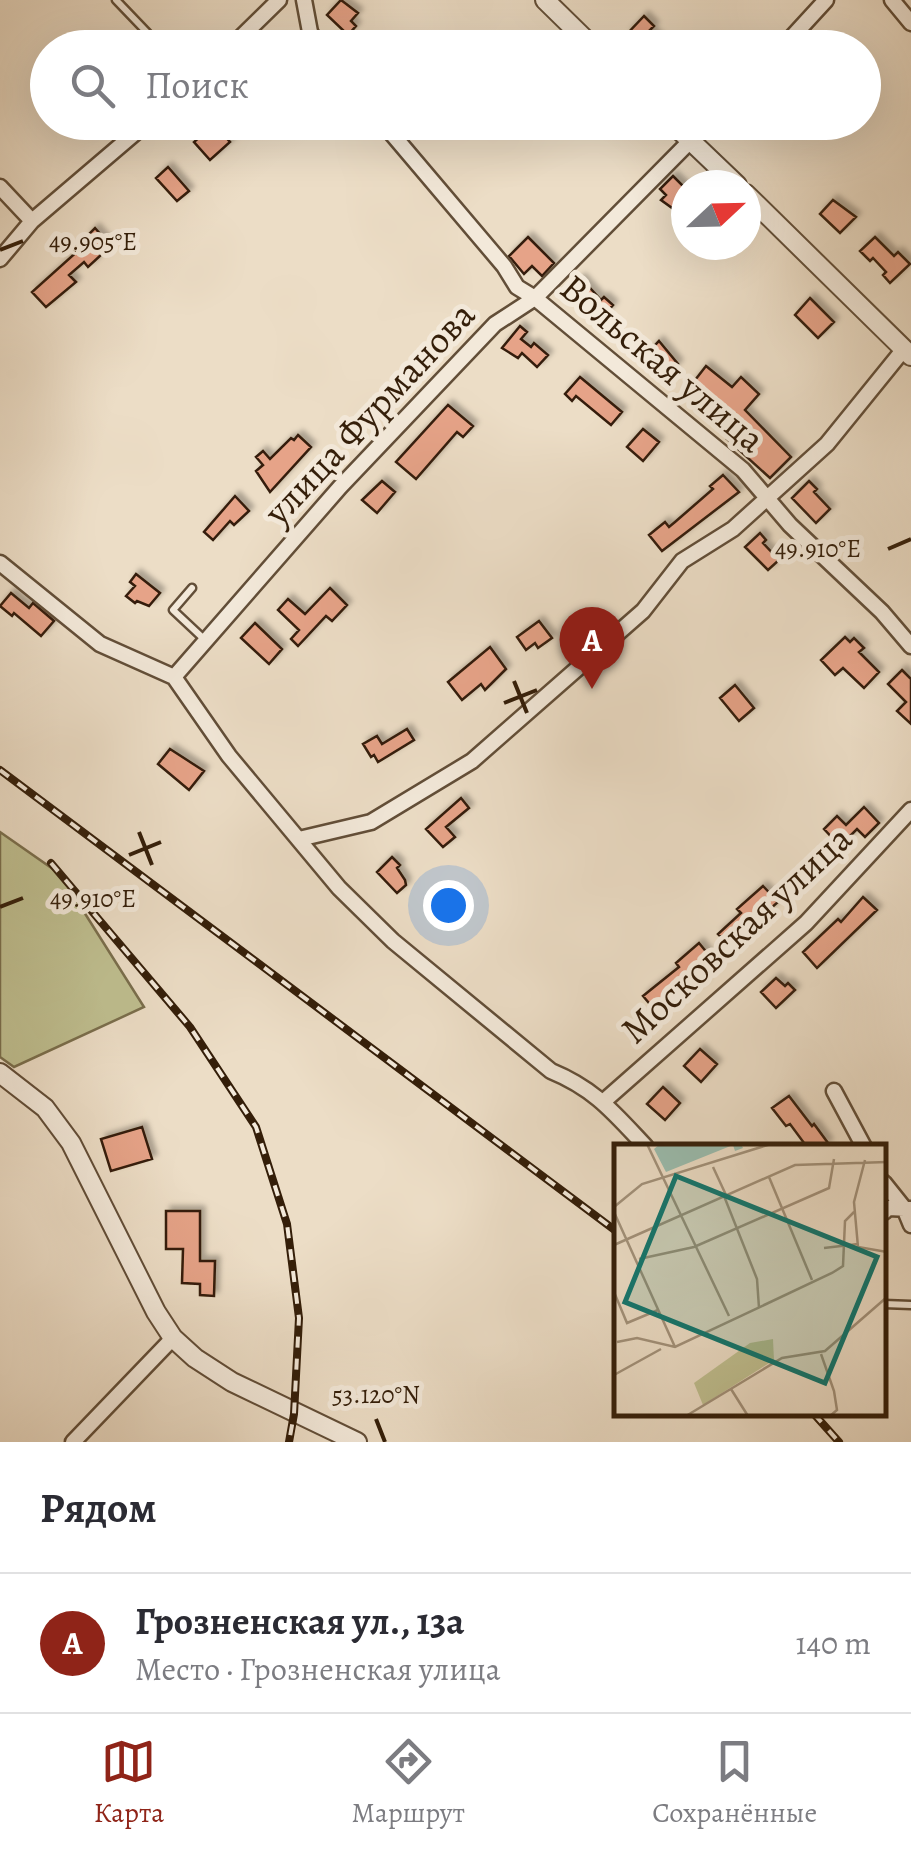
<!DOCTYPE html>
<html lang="ru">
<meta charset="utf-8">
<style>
:root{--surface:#fff;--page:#f7f7f7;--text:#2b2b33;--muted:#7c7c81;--line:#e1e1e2;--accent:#8f2418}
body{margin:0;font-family:Alegreya,serif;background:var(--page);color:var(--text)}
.compass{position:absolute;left:671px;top:170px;width:90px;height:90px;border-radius:50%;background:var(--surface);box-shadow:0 10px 40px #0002;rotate:68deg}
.you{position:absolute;left:448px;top:905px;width:35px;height:35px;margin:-25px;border:8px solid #fff;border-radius:50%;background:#1a73e8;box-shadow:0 0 0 15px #1a73e833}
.badge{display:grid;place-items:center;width:65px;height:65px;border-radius:50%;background:var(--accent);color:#fff;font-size:32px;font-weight:700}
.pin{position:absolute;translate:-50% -82px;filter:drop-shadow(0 2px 5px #0008)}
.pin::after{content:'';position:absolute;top:52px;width:35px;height:30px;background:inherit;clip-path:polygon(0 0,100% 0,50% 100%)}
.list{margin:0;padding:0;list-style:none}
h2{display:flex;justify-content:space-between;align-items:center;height:130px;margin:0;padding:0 40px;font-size:42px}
h2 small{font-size:32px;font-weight:400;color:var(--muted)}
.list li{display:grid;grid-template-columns:65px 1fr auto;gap:30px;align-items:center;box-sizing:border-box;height:140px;padding:0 40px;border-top:2px solid var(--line)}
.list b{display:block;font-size:38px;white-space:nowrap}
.list p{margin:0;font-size:32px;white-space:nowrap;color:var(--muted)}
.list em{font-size:32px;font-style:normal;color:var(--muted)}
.icon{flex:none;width:55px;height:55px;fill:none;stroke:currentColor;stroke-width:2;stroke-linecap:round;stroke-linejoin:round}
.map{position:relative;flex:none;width:911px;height:1442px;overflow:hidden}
.search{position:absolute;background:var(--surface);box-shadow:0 10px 40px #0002;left:30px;right:30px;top:30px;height:110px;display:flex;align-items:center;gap:25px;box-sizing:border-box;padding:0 35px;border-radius:55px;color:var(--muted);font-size:38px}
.sheet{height:270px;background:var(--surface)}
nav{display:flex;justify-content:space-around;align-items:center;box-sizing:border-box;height:140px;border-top:2px solid var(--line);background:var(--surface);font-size:28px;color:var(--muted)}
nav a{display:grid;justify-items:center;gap:5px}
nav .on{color:var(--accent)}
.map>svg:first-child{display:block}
.green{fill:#bfbf90;stroke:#7a6e4c;stroke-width:2.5}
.building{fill:#e6a388;stroke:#341e09;stroke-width:2.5;filter:url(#shadow)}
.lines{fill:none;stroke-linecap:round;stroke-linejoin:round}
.service-casing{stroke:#624e38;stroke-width:11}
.minor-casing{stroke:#624e38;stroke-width:19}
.tertiary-casing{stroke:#624e38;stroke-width:22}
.service{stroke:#f3e9da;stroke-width:6}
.minor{stroke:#f3e9da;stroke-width:14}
.tertiary{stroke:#f3e9da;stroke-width:18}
.rail-casing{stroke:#341e09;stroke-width:8}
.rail{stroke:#f3e9da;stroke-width:4;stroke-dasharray:11;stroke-linecap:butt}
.ticks{fill:none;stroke:#341e09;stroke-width:4}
.labels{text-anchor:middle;stroke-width:10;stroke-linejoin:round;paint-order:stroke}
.street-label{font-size:38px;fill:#341e09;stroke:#f3e9da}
.inset-road{fill:none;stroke:#a2917a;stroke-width:2.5}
.view{fill:#0f766e;fill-opacity:0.15;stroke:#0f766e;stroke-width:5}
.inset-edge{fill:none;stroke:#341e09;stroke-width:5}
.ticks-label{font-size:25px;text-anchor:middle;fill:#341e09;stroke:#f3e9da;stroke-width:10;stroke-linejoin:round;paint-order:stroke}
</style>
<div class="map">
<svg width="911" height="1442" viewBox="0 0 911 1442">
<defs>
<filter id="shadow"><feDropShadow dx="4.5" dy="-4.5" stdDeviation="2.5" flood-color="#0004"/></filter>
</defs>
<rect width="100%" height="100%" fill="#ecddc6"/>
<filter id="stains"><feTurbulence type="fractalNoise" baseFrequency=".002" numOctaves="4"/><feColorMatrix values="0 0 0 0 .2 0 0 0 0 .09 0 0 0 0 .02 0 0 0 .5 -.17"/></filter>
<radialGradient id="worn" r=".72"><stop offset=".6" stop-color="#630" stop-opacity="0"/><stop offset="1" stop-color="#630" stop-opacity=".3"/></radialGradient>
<path class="green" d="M0 832 60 874 144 1007 14 1067 0 1057Z"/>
<path class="building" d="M341 0 358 13 351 21 356 26 348 35 327 15Z
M644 16 654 26 650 30 668 48H641L627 34Z
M214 124 230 142 210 160 194 142Z
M168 167 189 191 177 201 156 178Z
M673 176 686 189V218L661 200 666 195 660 189Z
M833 200 856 217 840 233 820 214Z
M95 228 108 243 98 252 101 255 88 267 84 262 69 275 76 282 46 307 32 292 90 240 87 236Z
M528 237 554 263 542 276 532 266 524 274 509 256Z
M875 237 894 256 898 252 910 264 890 283 883 275 886 272 873 258 870 261 860 251Z
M581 278 601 300 604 297 613 305 597 323 564 295Z
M810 298 834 322 818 338 795 315Z
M520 326 527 332 521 339 531 347 534 343 548 355 537 367 522 353 518 358 502 348Z
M659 341 678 364 668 374 656 362 651 368 642 359Z
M706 366 732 387 741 377 759 394 745 410 791 457 770 478 727 439 736 430 703 401 700 405 685 393Z
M580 377 622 412 611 425 576 396 572 401 565 394Z
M448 405 473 426 463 437 457 432 416 479 396 462Z
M643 429 659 442 643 461 627 447Z
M298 435 311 447 270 492 256 471 263 465 256 457 263 451 270 459 291 438 294 440Z
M723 475 739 492 662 551 649 535 665 522 669 527 675 522 713 489 710 486Z
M382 481 395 492 377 513 362 500Z
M809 481 817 489 814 492 830 509 816 523 792 498Z
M235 496 249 511 234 525 230 521 213 540 204 532Z
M760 533 766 540 763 543 779 560 768 570 745 547Z
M136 574 160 593 149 606 137 601 135 603 126 596 135 586 130 582Z
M330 588 347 605 332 621 326 616 298 646 291 639 299 630 278 610 288 599 305 614Z
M11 593 29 608 33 603 54 621 41 636 14 613 12 616 0 606Z
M539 621 552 638 538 648 535 643 526 650 517 637Z
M255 623 282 649 269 664 241 638Z
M845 637 850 642 854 638 864 648 859 652 879 672 864 688 843 668 835 675 821 660Z
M490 647 506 669 485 690 481 684 462 700 448 682Z
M902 670 911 679V724L897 711 906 702 888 684Z
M735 685 754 708 739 721 720 698Z
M407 729 414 740 378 762 374 755 371 757 363 744 377 736 382 744Z
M170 749 204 771 189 790 158 764Z
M461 798 469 808 446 827 455 837 443 847 426 829Z
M864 807 879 823 865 837 857 829 840 846 824 829 837 816 846 825Z
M392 857 400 865 397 868 405 880 406 885 397 893 377 872Z
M763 886 778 902 729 945 718 934 741 913 737 909Z
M863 897 877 910 817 968 803 952 838 919 841 922Z
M699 943 713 960 697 973 704 982 697 988 691 981 654 1009 643 996 679 967 676 963Z
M776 978 785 986 788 983 795 990 776 1008 761 992Z
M700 1049 717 1064 701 1082 684 1066Z
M663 1087 680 1103 665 1120 647 1104Z
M789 1096 812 1126 814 1124 828 1143 822 1147H807L790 1124 786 1126 772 1108Z
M142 1127 152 1159 111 1171 101 1139Z
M166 1211H200V1261H215L214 1296 200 1295V1284L182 1283 183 1249H166Z"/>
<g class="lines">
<g class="service-casing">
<path id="service" d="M116 0 162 48
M192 588 173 610 205 640
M884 1304 911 1305"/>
</g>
<g class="minor-casing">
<path id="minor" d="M304 0 310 32 319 48
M892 0 911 23
M230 48 279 0
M782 48 826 0
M382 122 504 266 517 287 535 298 743 470 790 525 882 612 911 646
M0 187 32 221
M0 259 32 221 148 122
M0 563 100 644 174 677 229 756 339 888 393 941 551 1071C595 1089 614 1113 646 1147
M174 677 340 487 495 324 535 298 709 122
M299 839 371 822 472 761 643 611 682 561 733 529 827 444 904 349
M834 1091 864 1147
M603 1102 806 923 911 810
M884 1183 904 1208 911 1225
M884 1212 888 1208 910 1209
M73 1442 173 1338"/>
</g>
<g class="tertiary-casing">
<path id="tertiary" d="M545 0 594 48
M671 122 737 185
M746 194 911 356
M0 1073 45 1108 71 1143 156 1312 173 1338 195 1358 232 1382 357 1442"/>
</g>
<use href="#service" class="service"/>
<use href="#minor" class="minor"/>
<use href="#tertiary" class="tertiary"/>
<g class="rail-casing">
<path id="rail" d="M0 770 616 1231
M51 863 190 1027 256 1127 287 1224 299 1318 294 1414 289 1442
M814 1414 839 1442"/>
</g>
<use href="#rail" class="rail"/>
</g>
<path class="ticks" d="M0 250 23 241M888 549 911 539M514 681 527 713M504 703 537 690M139 832 152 865M129 855 161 842M0 907 23 898M376 1419 385 1442"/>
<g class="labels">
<g class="street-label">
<text transform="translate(663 363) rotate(40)" y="13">Вольская улица</text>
<text transform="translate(369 413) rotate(-47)" y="13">улица Фурманова</text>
<text transform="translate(736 934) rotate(-43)" y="13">Московская улица</text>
</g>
</g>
<g transform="translate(614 1144)">
<rect width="272" height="272" fill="#ecddc6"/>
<path d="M159 195 160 216 89 261 80 239 136 199Z" fill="#bfbf90"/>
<path d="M46 0H127L129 4 121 7 119 1 52 28 40 5Z" fill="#9abdaf"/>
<path class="inset-road" d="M33 0 115 172M251 16 240 58 244 103 273 108M99 23 112 51M155 33 198 136M110 52 143 135 145 164M0 63 28 40 157 0M0 68 61 203M0 101 181 21 273 18M210 104 244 100M25 115 80 103 215 44 220 15M0 148 13 179 44 166M3 198 23 194 61 203 218 129 229 122 231 77 240 68M207 210 220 247 223 266 216 272M0 231 47 205M117 245 134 272M72 272 168 214 211 207 273 153"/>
<path class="view" d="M62 32 263 113 211 239 11 158Z"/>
<rect width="272" height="272" class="inset-edge"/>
</g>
<g class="ticks-label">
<text x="93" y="250">49.905°E</text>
<text x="818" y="557">49.910°E</text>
<text x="93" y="907">49.910°E</text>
<text x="376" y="1403">53.120°N</text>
</g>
<rect width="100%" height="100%" filter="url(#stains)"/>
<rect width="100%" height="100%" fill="url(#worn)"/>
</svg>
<svg class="compass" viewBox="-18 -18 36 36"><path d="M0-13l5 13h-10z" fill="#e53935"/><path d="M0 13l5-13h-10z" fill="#7c7c81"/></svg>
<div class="you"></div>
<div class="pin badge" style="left:592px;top:689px">A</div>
<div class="search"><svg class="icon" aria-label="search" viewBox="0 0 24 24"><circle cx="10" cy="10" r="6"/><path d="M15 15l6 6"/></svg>Поиск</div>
</div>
<section class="sheet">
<h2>Рядом<small></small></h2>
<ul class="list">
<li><span class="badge">A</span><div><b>Грозненская ул., 13а</b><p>Место · Грозненская улица</p></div><em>140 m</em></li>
</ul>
</section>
<nav>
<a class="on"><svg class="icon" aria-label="map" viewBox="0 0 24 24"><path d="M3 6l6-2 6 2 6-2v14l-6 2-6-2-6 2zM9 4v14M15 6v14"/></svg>Карта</a>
<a><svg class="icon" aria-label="directions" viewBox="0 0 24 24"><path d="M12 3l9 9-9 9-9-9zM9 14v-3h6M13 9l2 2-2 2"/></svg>Маршрут</a>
<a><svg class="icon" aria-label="saved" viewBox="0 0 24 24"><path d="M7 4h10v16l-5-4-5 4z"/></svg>Сохранённые</a>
</nav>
